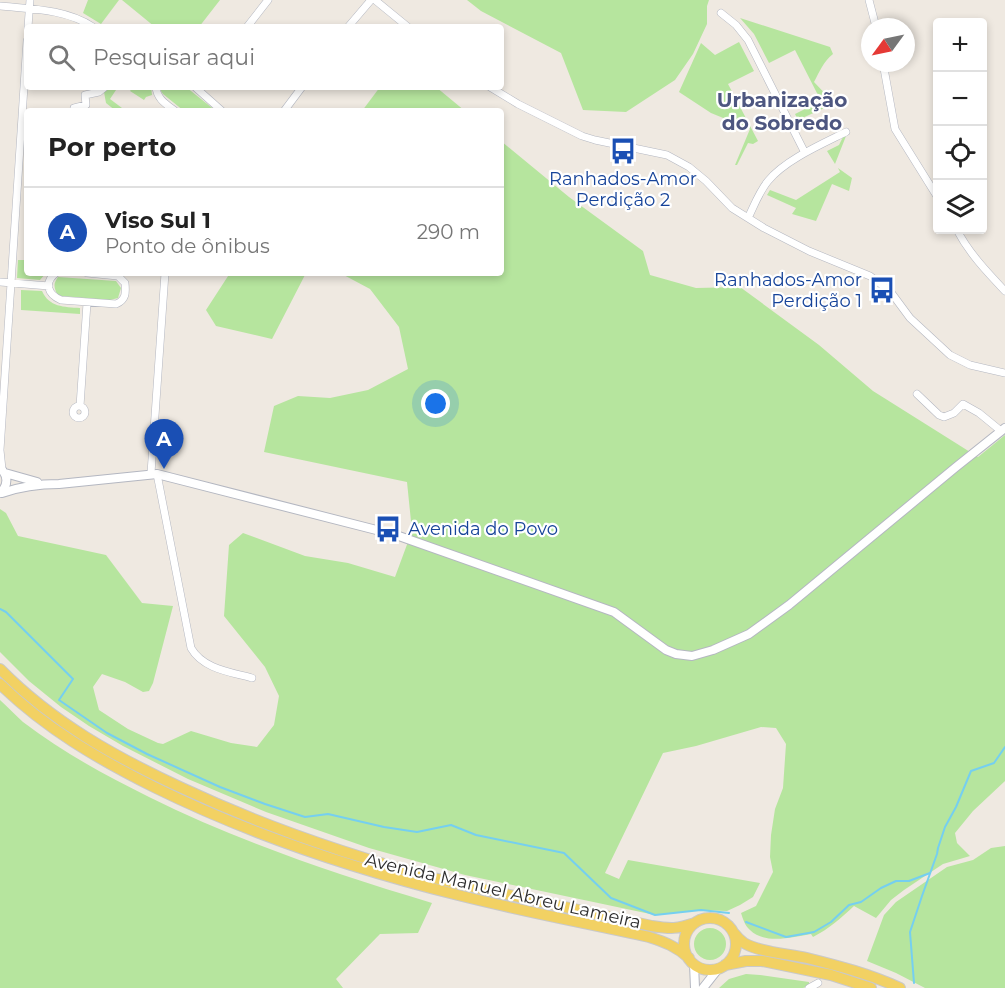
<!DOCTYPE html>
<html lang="pt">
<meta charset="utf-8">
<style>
:root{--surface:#fff;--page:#f2f2f2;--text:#222;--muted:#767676;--line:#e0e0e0;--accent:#4264fb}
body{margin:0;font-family:Montserrat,sans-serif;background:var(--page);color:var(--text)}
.controls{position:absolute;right:18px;top:18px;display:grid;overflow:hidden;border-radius:6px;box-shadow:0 3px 9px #0003}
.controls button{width:54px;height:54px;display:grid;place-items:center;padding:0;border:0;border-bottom:2px solid var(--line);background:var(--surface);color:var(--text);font:30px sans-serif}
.compass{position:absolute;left:861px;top:18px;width:54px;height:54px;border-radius:50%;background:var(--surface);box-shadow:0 3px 9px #0003;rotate:237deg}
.you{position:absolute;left:436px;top:404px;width:21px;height:21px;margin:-15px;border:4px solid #fff;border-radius:50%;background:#1a73e8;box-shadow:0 0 0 9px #1a73e833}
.badge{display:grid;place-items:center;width:39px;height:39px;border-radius:50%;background:var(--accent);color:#fff;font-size:20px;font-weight:700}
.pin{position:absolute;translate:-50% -50px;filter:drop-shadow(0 2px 3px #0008)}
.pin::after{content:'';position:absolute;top:32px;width:21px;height:18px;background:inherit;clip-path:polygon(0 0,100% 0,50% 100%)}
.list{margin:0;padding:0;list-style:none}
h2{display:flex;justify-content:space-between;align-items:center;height:78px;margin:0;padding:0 24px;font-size:26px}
h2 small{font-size:20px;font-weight:400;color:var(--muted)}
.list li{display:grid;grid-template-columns:39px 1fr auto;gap:18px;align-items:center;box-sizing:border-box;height:90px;padding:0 24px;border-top:2px solid var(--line)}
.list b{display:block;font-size:22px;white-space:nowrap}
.list p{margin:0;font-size:20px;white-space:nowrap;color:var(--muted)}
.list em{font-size:20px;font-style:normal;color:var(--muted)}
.icon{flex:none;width:33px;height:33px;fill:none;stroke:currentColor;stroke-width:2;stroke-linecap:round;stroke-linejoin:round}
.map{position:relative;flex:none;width:1005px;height:988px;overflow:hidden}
.search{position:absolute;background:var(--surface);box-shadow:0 3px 9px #0003;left:24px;top:24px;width:480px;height:66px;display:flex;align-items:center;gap:15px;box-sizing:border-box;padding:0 21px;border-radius:6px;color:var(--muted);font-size:22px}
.panel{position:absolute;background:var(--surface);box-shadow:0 3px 9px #0003;left:24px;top:108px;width:480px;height:168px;border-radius:6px}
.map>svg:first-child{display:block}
.green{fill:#b6e59e}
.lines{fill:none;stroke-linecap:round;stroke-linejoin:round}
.stream{stroke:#75cff0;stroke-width:2}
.minor-casing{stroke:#b4b7c1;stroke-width:8}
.tertiary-casing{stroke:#b4b7c1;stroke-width:10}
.primary-casing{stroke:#c9c9c9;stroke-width:12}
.minor{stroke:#fff;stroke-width:7}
.tertiary{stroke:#fff;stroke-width:8}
.primary{stroke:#f2d163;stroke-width:10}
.labels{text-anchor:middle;stroke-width:4.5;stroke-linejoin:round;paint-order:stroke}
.transit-label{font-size:18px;fill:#164399;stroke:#fff}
.street-label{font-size:18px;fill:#2e2e2e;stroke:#fff}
.neighbourhood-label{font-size:20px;font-weight:bold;fill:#4d5680;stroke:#fff}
</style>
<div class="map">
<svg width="1005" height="988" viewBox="0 0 1005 988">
<rect width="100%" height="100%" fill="#efe9e1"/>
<path class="green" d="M88 0H119L101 24 83 13Z
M122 0H220L199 27H169L164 24 162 27H155Z
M467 0H709L707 6V24L693 54 675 80 626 112 583 110 561 53 481 11Z
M740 18 830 47 833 54C823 62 820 71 814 82L833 102 831 105 798 120 795 114 821 101 795 50 769 63 754 34Z
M739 42 754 71 728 84 758 141 753 144 748 143 737 165H735L750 129 711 113 679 92 701 43 715 55Z
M108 87H118L110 99 126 111H116L106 103 104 92Z
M133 87H151L152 95 146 97 144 100 130 91Z
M161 87H186L216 111H184L163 94 161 91Z
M380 87H436L465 111H362Z
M846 136 835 164 827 151 839 145 843 137Z
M501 141 569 197 643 251 650 275 696 288 740 287 819 345 873 391 978 457 1005 435V781L973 811 955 833 957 843 970 856 943 864 904 890 891 900 876 918 854 906C841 918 829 929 813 937L811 934C793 937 765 945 750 930 745 926 743 919 741 913L756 906 773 872 770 857 771 835 775 809 783 788 786 744 776 728 761 727 696 746 663 753 605 873 619 879 628 860 760 883 753 897 740 905 727 911 701 910 655 915 465 875 369 848 266 812 188 779 123 746 89 726 61 707 29 681 0 652V509L6 513 18 536 106 555 142 603 173 606 153 683 149 691 143 692 125 682 102 674 93 687 99 710 128 729 158 743 163 744 191 731 231 743 257 747 274 725 279 696 265 667 224 616 229 545 243 533 305 556 348 563 395 577 412 531 407 482 264 452 274 406 298 396 330 398 368 390 408 369 399 327 370 289 340 273H501Z
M838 168 852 178 849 191 832 184 816 221 792 214 796 208 767 195 770 190 796 200 840 172Z
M18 260H27V273H46L40 280 17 278Z
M230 273H306L272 339 216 326 206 310Z
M58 277 116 281 121 288 118 298 110 300 61 296 57 294C54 287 53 284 58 277Z
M21 290 42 291C49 307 64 307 80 308V314L21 310Z
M0 700C8 707 15 715 23 722 62 752 105 775 149 797 240 842 335 874 432 903L418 933 380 934 336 979 343 988H0Z
M1005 846V988H925L896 973 867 961 884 915 896 902 947 867 973 860 991 848Z
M694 944a16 16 0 1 1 32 0a16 16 0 1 1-32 0Z
M746 974 760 975 809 982V986L803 988H719L729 979Z"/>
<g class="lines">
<path class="stream" d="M0 609 6 612 73 679 59 700 107 733 147 754 220 787 265 804 305 817 328 814 384 827 417 832 451 825 476 835 564 853 611 898 655 915 701 910 729 913
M746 922 786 937 814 932 831 922 849 905 861 902 881 888 896 881H909L930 873
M914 983 910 932 922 896 937 854 938 848 945 827 956 807 971 771 994 763 1005 747"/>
<g class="minor-casing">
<path id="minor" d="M375 0 408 27
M869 0 876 27
M0 6C31 9 66 9 93 27
M721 13 736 25 748 40 805 153
M28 27 30 0
M247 27 268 0
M348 27 371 0
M883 63 895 129 938 198
M156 87C157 99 166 104 175 111
M195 87 222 111
M490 87 518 104 582 136 595 140 667 155 689 167 706 181 732 208 764 228 809 251 870 276 890 291 910 318 950 355 970 365 1005 373
M74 108 86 105 85 95 99 92 105 87
M284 111 302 87
M748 218C754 206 759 192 768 181 785 160 822 144 846 132
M957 230C969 253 987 272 1005 291
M56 273C44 282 47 294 61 300L116 304C126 300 126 293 125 283L118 276 87 273
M0 282 49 286
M917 394 939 415 944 417 954 413 963 404 979 413 1001 431
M80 406 87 303
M73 412a6 6 0 1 1 12 0a6 6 0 1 1-12 0Z
M0 450 27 41
M0 450 2 469
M151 473 165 273
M157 474 191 648C203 669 230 672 252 678
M809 988 818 983"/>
</g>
<g class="tertiary-casing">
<path id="tertiary" d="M0 468C8 475 9 485 0 493
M5 473 37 482
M2 493C22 486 38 484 59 484L157 474 396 535 614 612 666 650 676 654 692 656 713 650 749 634 789 605 956 467 1005 428
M694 964 695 988
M703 988 718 969"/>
</g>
<g class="primary-casing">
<path id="primary" d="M0 669C52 722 115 757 182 788 263 826 347 855 434 878 456 884 478 888 501 893 551 904 602 915 652 926 671 929 677 929 695 923
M0 684C45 728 98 759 154 787 251 835 354 869 458 895 521 911 586 923 649 937 665 942 677 947 689 958
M684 944a26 26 0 1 1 52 0a26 26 0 1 1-52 0Z
M734 933C737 937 740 940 744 943 758 952 790 954 807 958 839 966 870 974 900 988
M725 965 746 961H762L831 975 871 988"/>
</g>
<use href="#minor" class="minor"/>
<use href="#tertiary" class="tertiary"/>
<use href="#primary" class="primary"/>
</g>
<defs>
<g id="bus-bare" transform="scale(2.07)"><path d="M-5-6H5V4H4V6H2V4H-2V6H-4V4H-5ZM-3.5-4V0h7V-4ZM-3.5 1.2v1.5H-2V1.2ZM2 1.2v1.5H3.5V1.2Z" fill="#1a4fb4" stroke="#fff" stroke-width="2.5" paint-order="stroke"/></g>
</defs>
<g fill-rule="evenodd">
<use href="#bus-bare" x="623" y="151"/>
<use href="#bus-bare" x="882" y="290"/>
<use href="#bus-bare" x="388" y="529"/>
</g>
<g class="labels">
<g class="transit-label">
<text x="623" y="185">Ranhados-Amor<tspan x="623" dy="21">Perdição 2</tspan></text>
<text x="862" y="286" text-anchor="end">Ranhados-Amor<tspan x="862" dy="21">Perdição 1</tspan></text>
<text x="408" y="535" text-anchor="start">Avenida do Povo</text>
</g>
<g class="street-label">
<text transform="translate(503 891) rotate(13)" y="6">Avenida Manuel Abreu Lameira</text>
</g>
<g class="neighbourhood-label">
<text x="782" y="107">Urbanização<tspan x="782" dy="23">do Sobredo</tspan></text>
</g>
</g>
</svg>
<div class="controls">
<button>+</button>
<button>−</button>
<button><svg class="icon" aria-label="locate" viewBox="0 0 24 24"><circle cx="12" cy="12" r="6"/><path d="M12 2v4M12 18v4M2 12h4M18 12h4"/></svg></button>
<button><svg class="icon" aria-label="layers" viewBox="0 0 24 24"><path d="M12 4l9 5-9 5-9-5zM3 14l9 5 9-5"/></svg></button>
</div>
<svg class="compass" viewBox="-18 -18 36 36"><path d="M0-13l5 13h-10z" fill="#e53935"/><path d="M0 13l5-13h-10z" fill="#767676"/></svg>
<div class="you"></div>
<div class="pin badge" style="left:164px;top:469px;background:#1a4fb4">A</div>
<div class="search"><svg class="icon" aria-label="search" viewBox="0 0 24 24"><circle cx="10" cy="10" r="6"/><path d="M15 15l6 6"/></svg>Pesquisar aqui</div>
<section class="panel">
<h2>Por perto<small></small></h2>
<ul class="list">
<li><span class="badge" style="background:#1a4fb4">A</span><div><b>Viso Sul 1</b><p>Ponto de ônibus</p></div><em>290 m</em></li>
</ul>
</section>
</div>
